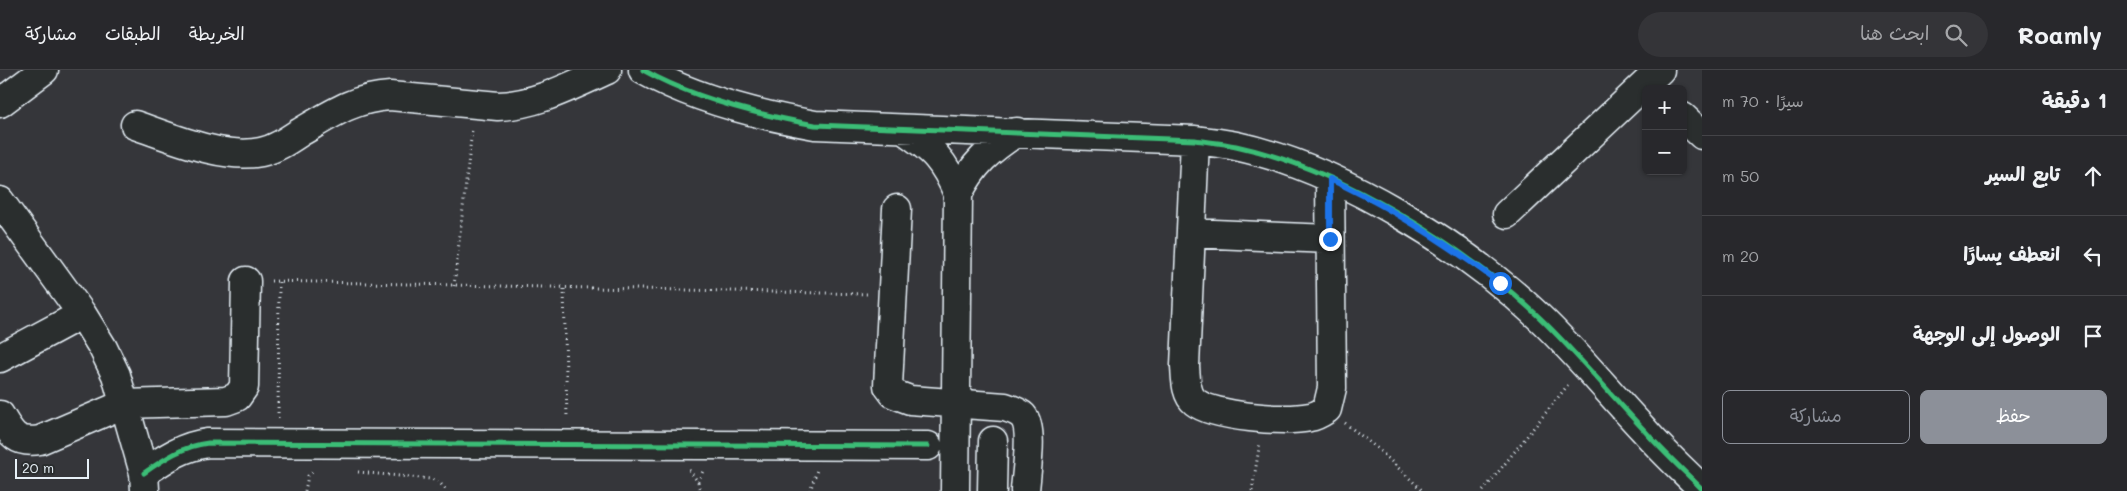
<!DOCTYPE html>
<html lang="ar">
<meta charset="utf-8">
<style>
:root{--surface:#28282c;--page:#343438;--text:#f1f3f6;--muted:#a5a6a9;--line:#444448;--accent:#8c9099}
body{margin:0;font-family:Mali,"Playpen Sans Arabic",sans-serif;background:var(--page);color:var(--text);direction:rtl}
.controls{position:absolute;right:15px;top:15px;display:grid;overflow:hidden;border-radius:8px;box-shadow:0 1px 4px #0004}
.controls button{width:45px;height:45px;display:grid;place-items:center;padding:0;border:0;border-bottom:1px solid var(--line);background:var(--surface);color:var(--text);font:25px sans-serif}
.scale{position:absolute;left:15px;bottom:12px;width:74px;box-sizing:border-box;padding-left:5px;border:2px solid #e8f1f8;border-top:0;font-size:14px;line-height:18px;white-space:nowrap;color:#e8f1f8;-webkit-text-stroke:4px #2a2d2e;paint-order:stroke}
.stop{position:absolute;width:15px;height:15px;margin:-11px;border:4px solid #1a73e8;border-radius:50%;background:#fff}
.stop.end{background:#1a73e8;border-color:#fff;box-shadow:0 1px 5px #0008}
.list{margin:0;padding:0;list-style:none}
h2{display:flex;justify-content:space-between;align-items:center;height:65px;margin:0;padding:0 20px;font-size:21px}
h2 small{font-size:16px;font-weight:400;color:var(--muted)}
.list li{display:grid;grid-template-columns:32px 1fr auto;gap:15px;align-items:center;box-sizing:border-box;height:80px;padding:0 20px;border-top:1px solid var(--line)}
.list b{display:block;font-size:19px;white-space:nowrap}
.list em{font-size:16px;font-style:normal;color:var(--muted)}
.actions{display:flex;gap:10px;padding:15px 20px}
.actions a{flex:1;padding:11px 0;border:1px solid var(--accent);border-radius:8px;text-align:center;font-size:18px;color:var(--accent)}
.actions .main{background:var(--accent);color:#fff}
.icon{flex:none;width:28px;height:28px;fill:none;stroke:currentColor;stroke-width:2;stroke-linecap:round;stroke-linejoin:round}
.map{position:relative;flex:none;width:1702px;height:421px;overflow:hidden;direction:ltr}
header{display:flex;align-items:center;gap:30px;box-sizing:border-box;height:70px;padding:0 25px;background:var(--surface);border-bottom:1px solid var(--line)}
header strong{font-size:24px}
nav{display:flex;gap:28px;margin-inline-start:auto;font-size:18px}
.search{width:350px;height:45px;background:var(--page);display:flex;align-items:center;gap:12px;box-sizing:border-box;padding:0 18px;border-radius:28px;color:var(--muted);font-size:19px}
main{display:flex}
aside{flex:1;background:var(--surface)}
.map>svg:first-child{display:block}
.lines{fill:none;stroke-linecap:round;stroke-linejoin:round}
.minor-casing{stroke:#e8f1f8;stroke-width:31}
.path{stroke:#e8f1f8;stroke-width:3;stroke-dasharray:1 4;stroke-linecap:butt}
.minor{stroke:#2a2d2e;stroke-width:28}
.cycleway-casing{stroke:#2a2d2e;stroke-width:8}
.cycleway{stroke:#3abd76;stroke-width:5}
.route{stroke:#1a73e8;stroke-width:6}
</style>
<header>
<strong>Roamly</strong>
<div class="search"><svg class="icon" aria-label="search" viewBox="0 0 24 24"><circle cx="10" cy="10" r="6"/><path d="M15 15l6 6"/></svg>ابحث هنا</div>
<nav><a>الخريطة</a><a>الطبقات</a><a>مشاركة</a></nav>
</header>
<main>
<aside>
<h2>1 دقيقة<small>سيرًا · 70 m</small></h2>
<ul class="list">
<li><svg class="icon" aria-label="ahead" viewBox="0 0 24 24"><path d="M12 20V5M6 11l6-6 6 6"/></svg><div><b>تابع السير</b></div><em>50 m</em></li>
<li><svg class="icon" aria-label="left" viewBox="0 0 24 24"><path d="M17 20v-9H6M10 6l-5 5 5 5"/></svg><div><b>انعطف يسارًا</b></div><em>20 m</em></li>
<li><svg class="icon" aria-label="arrive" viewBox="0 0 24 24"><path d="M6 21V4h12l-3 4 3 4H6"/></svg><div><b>الوصول إلى الوجهة</b></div></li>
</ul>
<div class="actions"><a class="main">حفظ</a><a>مشاركة</a></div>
</aside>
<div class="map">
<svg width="1702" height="421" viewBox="0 0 1702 421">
<rect width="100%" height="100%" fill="#35363a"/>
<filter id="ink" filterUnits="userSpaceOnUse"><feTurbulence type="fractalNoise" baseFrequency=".02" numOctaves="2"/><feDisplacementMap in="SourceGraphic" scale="10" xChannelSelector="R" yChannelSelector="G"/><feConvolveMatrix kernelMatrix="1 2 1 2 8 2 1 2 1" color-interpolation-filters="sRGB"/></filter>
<g filter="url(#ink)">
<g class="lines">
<g class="minor-casing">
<path id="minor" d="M643 0C693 28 759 45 815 55L1195 70C1208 72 1222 73 1236 76 1339 98 1463 175 1539 247 1576 282 1609 323 1644 360 1662 381 1683 400 1702 419
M0 33 44 0
M1683 47 1702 65
M135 55C171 67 223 90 261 82 275 79 287 71 299 63 330 45 353 28 390 26L498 36C536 35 573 15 607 0
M904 60C933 80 944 90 958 124
M1195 70 1185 296C1186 307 1185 324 1195 332 1214 347 1285 352 1310 347 1317 346 1321 343 1327 339L1332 318 1330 109
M0 131 82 244 103 278 116 305 144 403 145 420
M897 139 888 316 894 324 910 330 1005 337C1011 339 1018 341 1023 346 1034 359 1026 403 1025 421
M1507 144 1660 0
M1191 163 1330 169
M0 288 82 244
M0 345C11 364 16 374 40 370L124 334 226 331 237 327 244 317 246 211
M144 403C164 389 183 376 208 373L928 376
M955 421 958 124C973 94 989 80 1017 62
M992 421 993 371"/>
</g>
<path class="path" d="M271 211 868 224
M454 216 472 60
M564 219 567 348
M278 348 279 211
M1345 353 1378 379 1423 421
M689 400 698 412 700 421
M358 402 431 409 439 412 447 421
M698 412 703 401
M305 421 308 406 315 400
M810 421 817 400
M1252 421 1260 372
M1483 421 1568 315"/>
<use href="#minor" class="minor"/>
<g class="cycleway-casing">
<path id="cycleway" d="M643 0C693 28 759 45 815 55L1195 70C1208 72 1222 73 1236 76 1339 98 1463 175 1539 247 1576 282 1609 323 1644 360 1662 381 1683 400 1702 419
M144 403C164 389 183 376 208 373L928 376"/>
</g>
<use href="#cycleway" class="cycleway"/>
</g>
</g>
<g class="lines" filter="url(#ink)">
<path class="route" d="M1330 169V109C1391 137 1446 173 1500 213"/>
</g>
</svg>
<div class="controls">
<button>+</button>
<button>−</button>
</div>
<div class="scale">20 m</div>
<div class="stop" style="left:1500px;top:213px"></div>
<div class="stop end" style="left:1330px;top:169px"></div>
</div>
</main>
